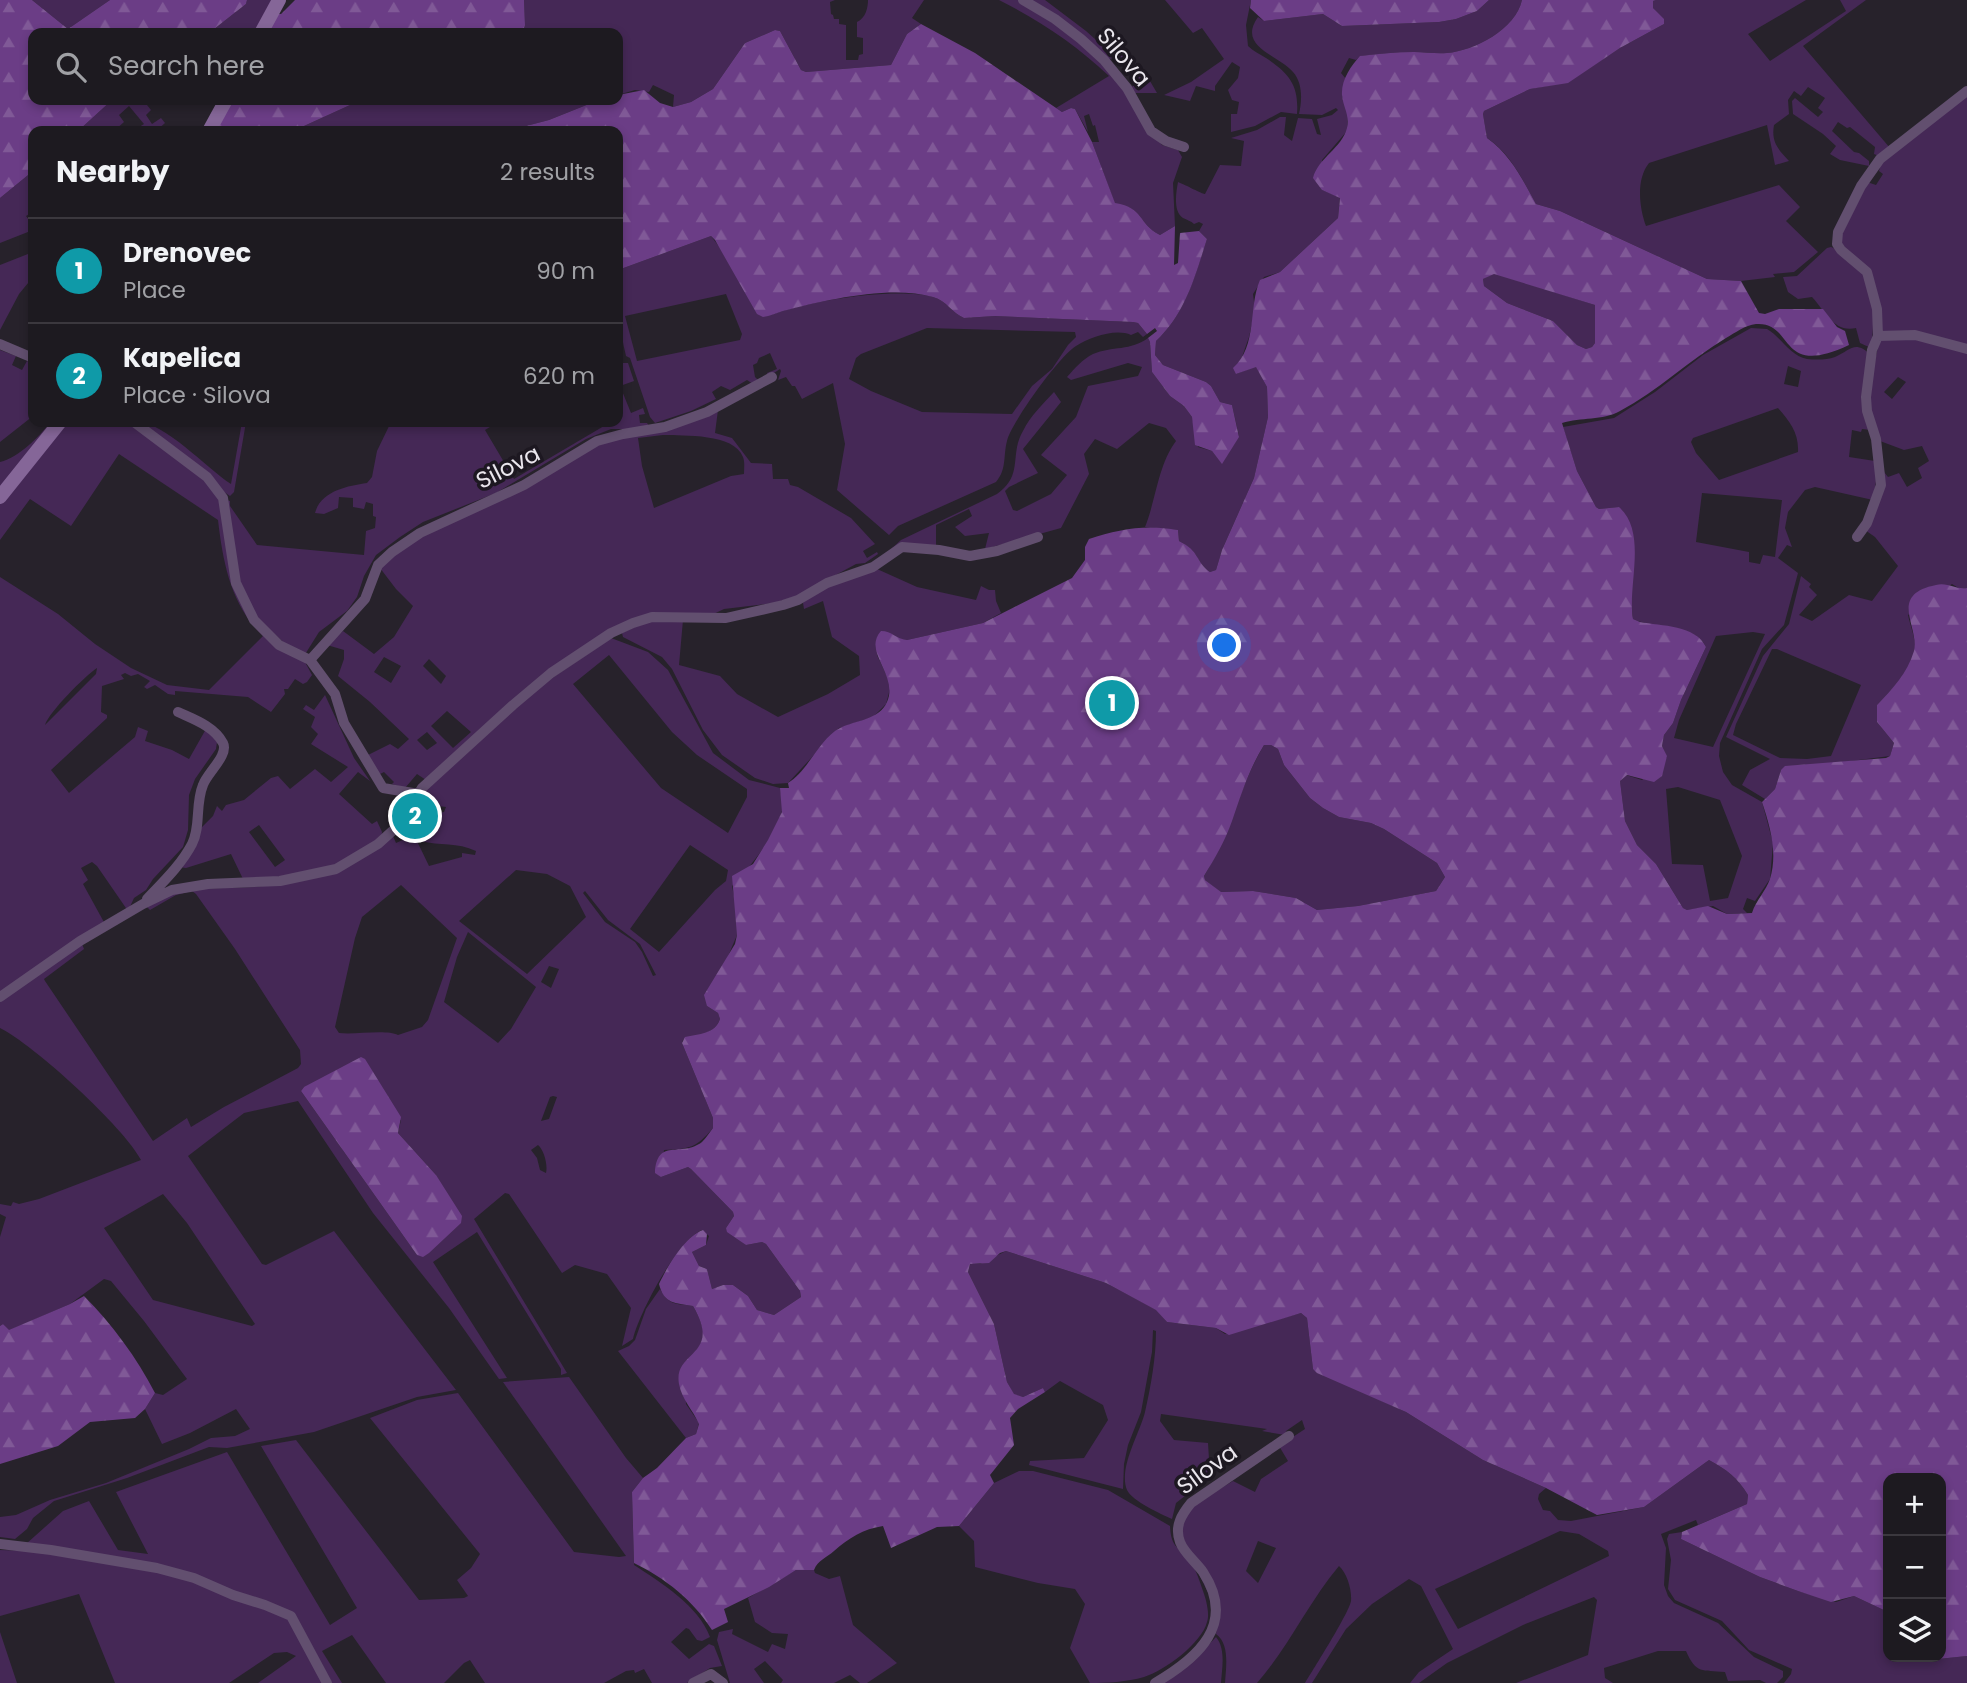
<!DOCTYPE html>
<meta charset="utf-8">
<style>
:root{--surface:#1d1a20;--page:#2a272d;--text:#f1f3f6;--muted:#a0a1a5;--line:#3b383e;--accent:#b45309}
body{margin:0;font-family:Poppins,sans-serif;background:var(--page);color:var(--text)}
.controls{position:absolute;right:21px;bottom:21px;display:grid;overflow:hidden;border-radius:14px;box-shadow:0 4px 10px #0003}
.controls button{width:63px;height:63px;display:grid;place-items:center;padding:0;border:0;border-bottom:2px solid var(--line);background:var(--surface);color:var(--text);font:35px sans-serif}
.you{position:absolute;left:1225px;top:646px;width:24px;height:24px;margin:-18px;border:5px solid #fff;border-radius:50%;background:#1a73e8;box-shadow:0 0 0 10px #1a73e833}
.badge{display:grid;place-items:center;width:46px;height:46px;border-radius:50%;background:var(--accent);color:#fff;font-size:23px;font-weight:700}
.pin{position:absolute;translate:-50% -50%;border:4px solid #fff;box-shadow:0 2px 7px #0006}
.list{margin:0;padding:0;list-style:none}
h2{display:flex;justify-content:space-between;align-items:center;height:91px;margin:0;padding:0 28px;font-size:30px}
h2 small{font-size:23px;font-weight:400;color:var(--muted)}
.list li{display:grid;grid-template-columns:46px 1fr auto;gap:21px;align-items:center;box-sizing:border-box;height:105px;padding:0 28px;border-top:2px solid var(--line)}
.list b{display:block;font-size:26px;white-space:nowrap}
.list p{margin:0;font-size:23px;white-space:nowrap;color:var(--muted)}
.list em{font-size:23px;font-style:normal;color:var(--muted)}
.icon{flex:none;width:38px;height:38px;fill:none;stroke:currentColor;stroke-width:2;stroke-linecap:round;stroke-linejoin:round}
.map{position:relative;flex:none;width:1967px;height:1683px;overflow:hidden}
.search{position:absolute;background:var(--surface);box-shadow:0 4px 10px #0003;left:28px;top:28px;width:595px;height:77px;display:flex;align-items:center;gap:18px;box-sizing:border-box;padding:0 24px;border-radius:14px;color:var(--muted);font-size:26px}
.panel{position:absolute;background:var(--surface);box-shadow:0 4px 10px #0003;left:28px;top:126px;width:595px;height:301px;border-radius:14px}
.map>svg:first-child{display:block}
.grass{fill:#452856;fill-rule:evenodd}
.forest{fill:url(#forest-firs);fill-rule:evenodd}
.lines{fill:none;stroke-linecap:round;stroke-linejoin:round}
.street{stroke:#624f6f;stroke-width:10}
.secondary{stroke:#856698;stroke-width:14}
.labels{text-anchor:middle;stroke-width:7;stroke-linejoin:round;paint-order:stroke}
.street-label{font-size:23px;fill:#eae6ed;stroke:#1d1821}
</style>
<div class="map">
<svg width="1967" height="1683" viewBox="0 0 1967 1683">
<defs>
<pattern id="forest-firs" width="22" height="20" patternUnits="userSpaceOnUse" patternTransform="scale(1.75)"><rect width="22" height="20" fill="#6b3d86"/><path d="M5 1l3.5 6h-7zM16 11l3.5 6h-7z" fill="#805997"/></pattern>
</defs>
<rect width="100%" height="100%" fill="#27222b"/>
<path class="grass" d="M32 0H110L68 29Z
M247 0H273L257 33H209L246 4Z
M524 0H835L830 2 831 14 833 15 834 19H839V24L846 25V60H858L859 55 863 54V38L857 37V22C866 18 868 7 868 0H924L912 18 921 24 907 34 891 65 806 72 801 70 780 31 775 30 745 43 713 89 691 102 673 107 674 95 653 85 649 92 635 90 618 95V33H519L523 31 525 25Z
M999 0H1019L1043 13 1106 64 1162 145 1178 150 1182 157 1173 183 1175 226 1160 235C1137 223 1145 208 1115 204L1092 142H1099L1095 125 1093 126 1089 114 1084 116 1088 132 1075 109 1071 108 1062 112 1056 108 1109 76C1076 45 1041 21 999 0Z
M1029 0H1045L1086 31 1114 56 1126 53 1147 76 1157 93H1135L1130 89 1139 79 1124 61 1119 62 1116 58 1108 59Z
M1165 0H1251L1246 25 1248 46C1253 51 1260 54 1266 58 1290 74 1299 86 1297 114L1281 112 1255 126 1231 132V114H1237L1239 102 1232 100 1228 90 1238 78 1240 67 1232 62 1215 86V91L1196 86 1190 101 1164 95 1191 82 1224 59 1202 28 1193 33Z
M1489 0H1522C1516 29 1474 51 1447 53 1436 54 1425 52 1414 52 1397 52 1378 54 1361 56L1356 60 1349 58 1341 73 1346 79 1342 96 1348 114 1347 131 1322 160V190L1340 197 1338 218 1280 272 1264 277 1253 294 1255 310 1249 337 1236 374 1256 366 1267 387 1268 417 1254 478 1222 550 1216 570 1210 572C1195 561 1200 552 1179 541L1178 530 1145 527C1156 500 1158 465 1176 441L1166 428 1149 423 1117 449 1095 439 1084 454 1089 474 1061 528 985 549 989 533 965 536 955 527 972 516 969 509 936 525V547L890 550 901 540 997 494C1024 475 1009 455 1023 431 1030 416 1043 404 1054 392L1061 402 1023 449 1038 473 1009 487 1005 491 1013 510 1017 511 1051 494 1067 475 1041 455 1076 417 1088 386 1138 376 1142 367 1128 363 1071 380 1067 377C1075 368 1083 359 1093 354 1112 346 1131 351 1148 338L1150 342 1152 372 1170 396 1184 406 1192 417 1198 447 1212 451 1222 463 1239 436 1232 405 1220 402 1211 386 1206 382 1163 365 1155 355 1156 341C1186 313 1194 277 1207 239L1199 231 1203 224 1199 222 1194 224C1191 221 1187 220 1183 218 1173 212 1176 193 1178 182 1186 185 1202 194 1205 194L1220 165 1241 166 1244 141 1231 138 1257 130 1280 117H1286L1284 135 1292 141 1298 118 1312 119 1317 134 1321 135 1317 119 1332 115 1338 110 1336 108 1322 115 1299 114C1302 101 1303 83 1293 72 1277 54 1237 47 1258 17L1264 21 1323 14 1342 26 1439 22 1456 19 1477 11Z
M1656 0H1806L1748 34 1770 61 1846 11 1840 0H1866L1803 46 1890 148 1879 156 1874 154 1875 147 1850 127 1847 128 1838 122 1832 131 1854 152 1859 153 1869 161V166L1840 160 1830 154 1836 146 1823 134 1793 114 1792 101 1795 98 1818 117 1823 112 1818 108 1825 98 1808 87 1801 96 1794 91 1788 100 1789 114 1774 125C1771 142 1778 149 1789 161L1775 165 1767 125 1649 163C1636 179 1639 207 1646 226L1779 185 1800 207 1786 221 1818 252 1794 272 1773 274 1775 277 1741 281 1707 279 1560 211 1536 204C1522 179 1511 154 1487 138L1483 114 1484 111 1530 89 1568 82 1620 48 1664 24 1653 8V1Z
M1967 93V347L1883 331 1881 328 1876 288 1841 244 1842 229 1867 182 1876 185 1883 174 1879 171 1880 167 1878 164Z
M112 100H143L151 110 146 115 152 124 161 118 165 123 156 131H133L144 124 129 106 119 115 124 122 114 131H78Z
M361 100H599L549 120 507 131H293Z
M33 171V212L26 216 33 225V230L0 243V198Z
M711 236 771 315C807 301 895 287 933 297 947 301 952 313 964 318L995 316 1133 322 1138 323 1147 334 1143 337 1138 332 1131 335C1116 328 1090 337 1076 346 1060 355 1011 423 1007 441 1003 456 1007 469 996 482L898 526 889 535 837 490 845 444 833 383 802 399 795 386H792L786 377 778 380 781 371 780 369 768 377 767 373 777 369 770 353 759 358 757 363 753 365 755 377 759 381 753 384 747 380 730 390 721 386 712 392 716 399 691 411 655 423 650 417 630 358 626 356C619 328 618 299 618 270ZM726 294 742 334 740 340 637 361 625 316ZM927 328 1075 332 1076 337 1068 345 1052 369 1032 386 1012 414 922 412 871 391 849 379 856 358 861 354Z
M1831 247C1839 250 1862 268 1866 275 1875 294 1874 328 1871 348L1860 343 1856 328C1834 333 1826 312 1812 297L1798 299 1788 292 1783 277 1797 276 1827 248Z
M33 252V277L19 294 0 330V265Z
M1494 273 1595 305V343L1592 347 1586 349 1577 345 1553 321 1507 303 1484 286 1483 279Z
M1751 328 1767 329C1781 337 1790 356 1807 359 1816 360 1827 360 1835 357 1851 350 1854 340 1870 354L1871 430 1862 429 1861 432 1852 430 1849 457 1875 461 1878 469 1873 500 1815 487 1805 490 1788 512 1785 528 1792 547 1787 545 1778 558 1798 573 1784 625 1762 649 1720 743 1719 756 1723 772 1732 785 1762 802 1773 843 1770 879 1755 901 1747 898 1743 909 1747 913 1727 914 1713 906 1687 910 1683 908 1656 864 1637 845 1625 821 1620 781 1626 775 1642 780 1667 757 1662 746 1664 735 1673 723 1681 700 1706 647C1695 623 1653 629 1633 619L1619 507 1599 509 1596 507 1577 471 1563 427 1614 418 1655 392 1703 355ZM1788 366 1801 371 1798 387 1784 384ZM1778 408C1790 422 1799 433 1798 452L1719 480 1696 453 1691 442 1693 438ZM1702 493 1782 500 1775 557 1763 555 1760 564 1749 562V552L1696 542ZM1753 632 1765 634 1713 747 1674 738 1679 720 1716 636ZM1678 787 1720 800 1742 856 1728 898 1710 901 1703 865 1672 864 1666 789Z
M1903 337 1967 351V588L1960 589 1952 584 1908 615C1910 625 1916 639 1915 649 1912 672 1892 689 1877 705V722L1894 743 1890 756 1781 770 1775 789 1765 799 1742 785 1750 770 1770 759 1726 737 1763 656 1789 624 1801 576 1811 584 1809 587 1817 595 1799 615 1812 621 1849 595 1872 601 1898 566 1875 537 1865 530 1884 472 1888 477 1899 473 1907 487 1922 478 1918 468 1929 461 1922 446 1904 450 1880 441 1870 412V383L1880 338ZM1898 377 1906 382 1892 399 1884 392ZM1772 649H1777L1861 685 1831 756 1807 759 1780 758 1733 735 1736 724Z
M0 350 16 356 12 365 22 370 27 361 33 364V416L0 442Z
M618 363H628L634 381 620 386 631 413 643 408 645 414 639 415 640 423H647L649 426 636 429H611L586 439 496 493 423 522 400 537 376 555 364 576 357 597 347 611 319 632 304 656C233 620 237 570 227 500L230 501V506L257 545 364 555 366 531 375 528 376 517 373 516V504L366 502 364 509 353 507V498L339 497 338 508 324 514 315 513C321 491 347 486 367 483L372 477 377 451 391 422H498L485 430 514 479 604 426 602 422H618Z
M718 410 715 433 732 438 751 463 772 464 773 479H788L790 485 798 487 851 518 875 544 863 551 867 558 877 552 878 554 865 563 856 564 797 596 774 603 724 609 705 618 675 615 602 635 426 780 417 774 405 788 392 784 394 782 384 772 378 775 368 755 390 744 398 749 409 739 370 702 338 676 344 659V650L327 645 343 631 374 654 394 637 413 606 396 589 380 568 403 547 595 445ZM663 435C684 436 734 433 743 457 745 462 744 468 744 474L731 476 654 508 642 466 638 438ZM384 657 401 666 391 683 374 672ZM429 659 446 676 441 684 423 666ZM447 711 471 732 453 748 431 726ZM427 732 437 743 427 750 417 740Z
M51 422 0 489V462C20 457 38 437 51 422Z
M67 422H127L201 474 220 500 244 606 305 662 312 675 307 682 303 684 295 679 288 689H284L285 694 271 712 248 697 175 691V695L168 694 155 685 147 689 144 687 150 681 138 674 131 676 125 673 121 675 124 679 102 686 101 712 107 715V718L51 770 69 793 135 737 138 727 148 731 145 741 172 750 189 759 206 729 217 742 216 749 195 779 189 795 188 830 183 847 153 879 146 890 134 898 128 911 97 866 92 862 81 868 88 880 83 884 105 924 0 995V577L58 614 95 644 131 668 167 685 209 690 263 636C231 605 223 563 218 520L119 454 71 526 30 499 0 540V503ZM97 668 96 674 45 725C49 712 85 676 97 668Z
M137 422C165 422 206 468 231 484L242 422H246L234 492 230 496 224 492Z
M877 569 917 587 976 600 981 586 989 590H995L996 601 1001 613 983 623 907 640 898 639 877 655 891 685 886 704 873 717 839 728 788 783 773 784 755 778 722 755 703 730 672 669 662 657 623 637 622 633 648 621 683 620 679 665 720 676 737 694 778 717 828 694 860 675 859 656 832 637 823 601 804 609 803 603C815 585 856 576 877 569Z
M611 638 648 652 668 670 713 753 749 780 780 788C781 795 783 804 782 811 778 834 748 869 732 886L737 911V935L707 1006 718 1013 720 1019C715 1034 696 1036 683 1040L682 1043 713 1118V1128C696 1148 690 1149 664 1150L661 1177 688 1167 691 1169 733 1212 734 1216 726 1228 746 1245 762 1242 766 1244 800 1291 801 1297 774 1315 757 1310 748 1296 733 1285H723L712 1289 707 1269 699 1266 692 1252 706 1245 709 1236 702 1230C678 1239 639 1313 633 1339L622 1346 631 1308 607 1274 575 1265 562 1273 509 1194 505 1193 474 1219 567 1373 561 1375V1369L477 1232 433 1262 507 1378 499 1379 449 1308 373 1213 298 1101 244 1113 188 1156 262 1264 266 1265 334 1231 456 1390 417 1397 314 1432 227 1448 209 1447 127 1478 54 1501 33 1518 27 1529 15 1539 0 1537V1517L16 1515 50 1500 106 1483 189 1449 211 1438 235 1436 250 1429 236 1409 190 1433 162 1444 145 1409 155 1393 163 1395 187 1379 144 1321 111 1281 104 1279 70 1304 8 1331 3 1324 0 1326V1237L6 1217 0 1214V1204L11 1206 13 1202 19 1204 39 1199 141 1160C125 1128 33 1044 0 1028V1001L82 944 84 949 44 979 45 981 153 1141 187 1118 191 1127 224 1107 298 1068 301 1064 300 1050 235 949 196 894 192 891 176 895 150 910 146 906 164 896 193 889 257 887 337 872 393 836 396 843 414 835 429 866 462 857V853L475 855 476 851C457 842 440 846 421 841L410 817 417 814 420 819H427L432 814 444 812 446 807 416 803 420 795 533 691ZM609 655 672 732 697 755 747 789V797L728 833 661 788 573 684ZM690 845 728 870 726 881 715 890 659 952 630 929ZM516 870 547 874 570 886 586 917 527 974 459 921ZM401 885 457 938 428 1020 422 1027 398 1035C386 1029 355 1035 339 1033L335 1027 355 938 362 917ZM585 891 608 920 640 944 656 975 653 976 642 952 635 942 605 922 583 893ZM468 932 536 987 511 1029 498 1043 444 1002 457 957ZM549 966 559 969 551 988 541 982ZM304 1087 401 1120 398 1133 436 1175 417 1255 301 1091ZM553 1096 557 1097 549 1119 541 1121 550 1097ZM538 1145C544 1150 548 1165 546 1173L540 1170 537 1158 531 1150ZM163 1194 187 1223 255 1324 252 1326 153 1300 104 1228Z
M325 695 354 758 370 781 358 772 339 794 372 824 377 821 382 832 381 840 344 864 257 881 243 879 231 854 186 868 179 867 200 829 213 816 217 806 222 811 226 805 244 800 271 778 278 776 290 789 315 769 331 782 348 767 311 744 318 734 311 727 315 717 303 709 306 705 314 710ZM259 825 285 860 275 867 249 832Z
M1264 745H1271L1278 749 1284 765 1310 798 1323 808 1339 817 1371 823 1384 829 1437 863 1445 877 1436 891 1358 906 1317 910 1296 898 1253 891 1220 892 1205 880 1204 876C1230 834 1239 787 1264 745Z
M1006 1251 1106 1283 1157 1310 1167 1322 1216 1328 1225 1334 1301 1313 1307 1318 1313 1369 1406 1412 1483 1460 1546 1488 1539 1494 1538 1499 1543 1510 1550 1511 1558 1520 1571 1521 1644 1507 1709 1460C1726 1469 1738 1478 1748 1495L1747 1504 1698 1525 1696 1520 1661 1534 1666 1548 1664 1585 1668 1596 1674 1603 1718 1623 1754 1657 1783 1671V1677L1777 1683H1766L1760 1680 1728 1681 1725 1672C1702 1670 1696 1674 1686 1651H1658L1604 1668 1605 1678 1613 1683H1516L1588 1655 1597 1600 1594 1597 1523 1625 1447 1663 1419 1683H1410L1419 1672 1453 1649 1421 1586 1409 1579 1372 1604 1346 1629 1312 1683H1305C1313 1670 1349 1613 1351 1601 1352 1590 1347 1573 1339 1566 1308 1603 1288 1648 1257 1683H1225C1226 1667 1230 1644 1216 1634L1219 1615 1180 1535 1184 1514 1206 1497 1233 1481 1255 1492 1261 1479 1288 1461 1279 1446 1305 1429 1302 1420 1286 1431 1285 1435 1262 1431 1267 1429 1161 1414 1160 1421 1174 1440 1208 1443 1209 1459 1234 1457 1176 1503 1172 1519C1161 1514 1132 1501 1127 1490 1118 1468 1140 1433 1145 1412 1151 1386 1156 1357 1156 1331L1153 1330 1152 1352 1141 1412 1128 1445 1124 1464 1123 1489 1029 1465 1030 1461 1084 1458 1108 1420 1103 1405 1060 1381 1045 1392 1043 1388 1023 1397 1014 1395 1007 1382 994 1324 968 1272 970 1264H980ZM1560 1531 1579 1534 1608 1551 1609 1556 1458 1629 1435 1589ZM1258 1541 1276 1548 1258 1583 1246 1571Z
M660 1289C670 1306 674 1303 693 1306 707 1331 708 1343 685 1362L686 1404 699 1423 696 1434 686 1438 618 1351 629 1346 635 1340 646 1309Z
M569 1377 626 1458 643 1478 632 1492 634 1565C660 1582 699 1606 710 1637L702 1641 697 1640 689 1629 686 1628 671 1642 689 1659 709 1644 714 1646 722 1666 710 1668 687 1683H652L644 1669 635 1673 634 1670 626 1671 604 1683H485L470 1660 464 1663 444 1683H386L352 1635 322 1651 342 1683H332L297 1618 192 1574 26 1544 63 1511 89 1501 118 1550 148 1554 116 1492 227 1452 330 1625 357 1608 261 1446 296 1440 419 1600 464 1598 468 1596 457 1580 471 1568 480 1554 370 1418 417 1400 458 1393 574 1552 619 1557 626 1556 503 1382Z
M1019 1471H1033L1108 1490 1170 1526C1171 1549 1179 1546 1190 1561 1196 1569 1200 1582 1203 1591 1206 1599 1210 1614 1207 1622 1202 1643 1164 1671 1144 1677 1127 1682 1107 1683 1090 1683L1070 1648 1085 1604 1075 1589 1038 1583 975 1567 974 1541 959 1526 994 1483Z
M1682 1532 1681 1539 1760 1577 1798 1591 1836 1602 1854 1596 1888 1612V1657H1934L1938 1659 1967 1656V1683H1784L1791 1674 1792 1669 1749 1650 1722 1621 1675 1600 1668 1589 1671 1560 1667 1539 1669 1534Z
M0 1550 31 1551 173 1575 276 1611 291 1620 323 1683H258L296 1656 287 1652 274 1653 229 1683H115L79 1594 0 1616Z
M796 1570H814L815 1573 829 1579 840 1576 853 1625 897 1663 867 1683H860L850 1675 834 1683H781L783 1680 765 1661 754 1669 764 1683H730L717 1640 719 1632 733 1629 732 1634 768 1652 772 1644 785 1649 788 1634 772 1633 755 1622 748 1598Z
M0 1632 17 1683H0Z
M1216 1637C1226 1649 1222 1668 1221 1683H1162L1198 1656Z"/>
<path class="forest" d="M0 0H32L68 29 110 0H247L246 4 209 33H33V100H112L78 131H33V171L0 198Z
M295 0H524L525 25 523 31 519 33H265L274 14H281Z
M1251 0H1489L1477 11 1456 19 1439 22 1342 26 1323 14 1264 21 1250 8Z
M1522 0H1656L1653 1V8L1664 19V24L1620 48 1568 83 1530 89 1484 111 1483 114 1487 138C1511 155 1522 179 1536 204L1560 211 1707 279 1741 281 1759 313 1765 314 1779 309H1823L1837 327 1845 331 1849 345C1777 379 1795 321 1756 324 1745 325 1735 333 1726 338 1689 360 1658 391 1620 411 1602 421 1581 417 1562 423L1577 471 1596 507 1599 509 1619 507C1648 533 1627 586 1633 619L1640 622C1661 626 1696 625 1706 647L1681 700 1673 723 1664 735 1662 746 1667 756 1662 776 1654 782 1627 775 1620 781 1625 821 1637 845 1656 864 1683 908 1687 910 1708 906 1727 914 1752 913C1756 900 1766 891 1770 879 1778 853 1770 826 1762 802L1775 789 1781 770 1785 766 1886 758 1890 756 1894 743 1877 722V705C1893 688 1907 674 1914 651 1920 627 1887 595 1936 585 1948 582 1956 590 1967 588V1656L1938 1659 1934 1657H1941V1478H1888V1612L1854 1596 1831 1602 1798 1591 1760 1577 1681 1539 1682 1532 1747 1504 1748 1495C1738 1478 1726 1469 1709 1460L1644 1507 1597 1515 1546 1488 1483 1460 1406 1412 1317 1373 1313 1369 1307 1318 1301 1313 1229 1335 1216 1328 1167 1322 1156 1310 1106 1283 1006 1251 1000 1253 989 1263 970 1264 968 1272 994 1324 1007 1382 1014 1394 1023 1397 1043 1388 1045 1392 1018 1409 1010 1418 1014 1445 990 1475 994 1483 959 1526 937 1527 891 1548 883 1526C863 1529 849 1538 834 1551 826 1558 818 1560 814 1570H796L769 1587 724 1609 728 1622 712 1630C694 1601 665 1578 634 1563L632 1492 643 1478 657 1468 686 1438 696 1434 699 1424C693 1410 682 1400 679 1384 673 1350 723 1357 693 1306 675 1303 664 1304 659 1284 667 1267 685 1236 703 1230L707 1234 706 1245 692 1252 699 1266 707 1269 712 1289 723 1285H733L748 1296 757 1310 774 1315 801 1297 800 1291 766 1244 762 1242 746 1245 727 1232 726 1228 734 1216 733 1212 691 1169 688 1167 661 1177 655 1173C657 1137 681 1158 702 1142 706 1138 710 1132 713 1128V1118L682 1043 685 1037C699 1034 715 1034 720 1019L718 1013 707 1006 704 995 735 944 737 935 732 876 753 864 768 840 782 812 780 788H789L788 783C808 771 820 738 840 728 856 720 879 720 887 702 899 675 862 652 881 631 892 631 896 639 907 640L983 623 1072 578 1085 560V547L1089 539C1119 529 1146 524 1178 530L1179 541C1200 551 1195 561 1210 572L1216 570 1222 550 1254 478 1268 417 1267 387 1256 367 1236 374 1233 368C1258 346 1248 307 1260 280L1280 272 1338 218 1340 198 1322 190 1313 178C1318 158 1342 148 1347 128 1350 115 1343 107 1342 95 1341 80 1351 66 1360 56 1378 54 1396 52 1414 52 1425 52 1436 54 1447 53 1474 51 1516 29 1522 0ZM1494 274 1595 305V343L1592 347 1586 349 1577 345 1553 321 1507 303 1484 286 1483 279ZM1264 745H1271L1278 749 1284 765 1310 798 1323 808 1339 817 1371 823 1384 829 1437 863 1445 877 1436 891 1358 906 1317 910 1296 898 1253 891 1221 892 1205 880 1204 876C1215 858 1225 841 1232 821 1241 795 1249 769 1264 745Z
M921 24 975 53 1062 112 1071 108 1075 109 1092 142 1115 203C1145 208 1137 223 1160 235L1175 226 1174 265 1178 263 1180 233 1199 231 1207 239C1195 276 1186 313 1156 341L1155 355 1163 365 1206 382 1211 386 1220 402 1232 405 1239 437 1222 464 1212 451 1195 445 1192 417 1184 406 1170 396 1152 372 1150 342 1148 338 1157 331 1155 328 1147 334 1138 323 1133 322 995 316 964 318C952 313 947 301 933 297 890 285 826 300 783 311 776 313 770 316 763 317L757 314 715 240 711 236 618 270V131H507L549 120 599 100H618V95L644 90 660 103 673 107 691 102 713 89 745 43 775 30 780 31 801 70 806 72 891 65 907 34Z
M230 100H361L293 131H213Z
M361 1057 365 1059 401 1117 398 1133 436 1175 462 1216 461 1223 429 1253 423 1257 417 1255 301 1091 304 1087Z
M84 1296C112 1324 137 1358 155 1393L145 1409 135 1418 90 1422 58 1446 0 1464V1326L3 1324 9 1330 70 1304Z"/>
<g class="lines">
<path class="street" d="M1023 0 1055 19 1081 39 1104 60 1127 88 1151 131 1166 141 1184 147
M1878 336 1915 335 1967 349
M0 344 33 358
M134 422 207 477 223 498 236 583 254 620 279 645 310 660 335 694 344 723 383 788 419 794
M1857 537 1867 523 1881 485 1876 439 1867 411 1866 397 1872 350 1878 336 1877 309 1867 272 1841 250 1837 244 1838 232 1861 186 1880 159 1967 91
M310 660 365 599 378 565 392 552 420 533 524 485 597 441 623 434 665 427 707 412 772 377
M147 899C163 882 181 865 192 844 201 827 195 804 203 785 207 773 229 755 223 743 214 726 193 719 178 712
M0 997 80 941 143 904 172 890 208 884 280 881 336 869 378 844 399 825 422 788 513 705 551 673 611 633 633 623 652 617 726 618 783 605 798 600 827 583 873 567 902 547 939 550 970 556 997 551 1038 537
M0 1544 51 1550 157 1568 194 1578 233 1595 265 1605 291 1616 327 1683
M693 1683 711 1674 723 1683
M1155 1683C1198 1658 1237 1624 1203 1572 1196 1562 1184 1553 1180 1542 1174 1526 1182 1514 1191 1503L1289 1436"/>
<path class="secondary" d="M261 33 279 0
M209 131 226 100
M0 497 60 422"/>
</g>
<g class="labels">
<g class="street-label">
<text transform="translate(1124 57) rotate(50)" y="8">Silova</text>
<text transform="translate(508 467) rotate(-27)" y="8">Silova</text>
<text transform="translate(1207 1469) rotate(-36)" y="8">Silova</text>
</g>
</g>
</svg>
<div class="controls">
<button>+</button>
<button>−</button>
<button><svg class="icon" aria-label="layers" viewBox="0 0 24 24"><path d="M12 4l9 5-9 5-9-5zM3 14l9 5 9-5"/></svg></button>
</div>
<div class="you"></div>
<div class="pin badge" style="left:1112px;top:703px;background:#0f9aa8">1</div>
<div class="pin badge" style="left:415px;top:816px;background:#0f9aa8">2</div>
<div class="search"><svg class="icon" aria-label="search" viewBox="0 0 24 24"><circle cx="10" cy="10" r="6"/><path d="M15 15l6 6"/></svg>Search here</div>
<section class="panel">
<h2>Nearby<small>2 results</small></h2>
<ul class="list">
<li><span class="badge" style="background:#0f9aa8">1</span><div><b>Drenovec</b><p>Place</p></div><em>90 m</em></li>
<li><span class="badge" style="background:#0f9aa8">2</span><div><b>Kapelica</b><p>Place · Silova</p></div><em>620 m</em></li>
</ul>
</section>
</div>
